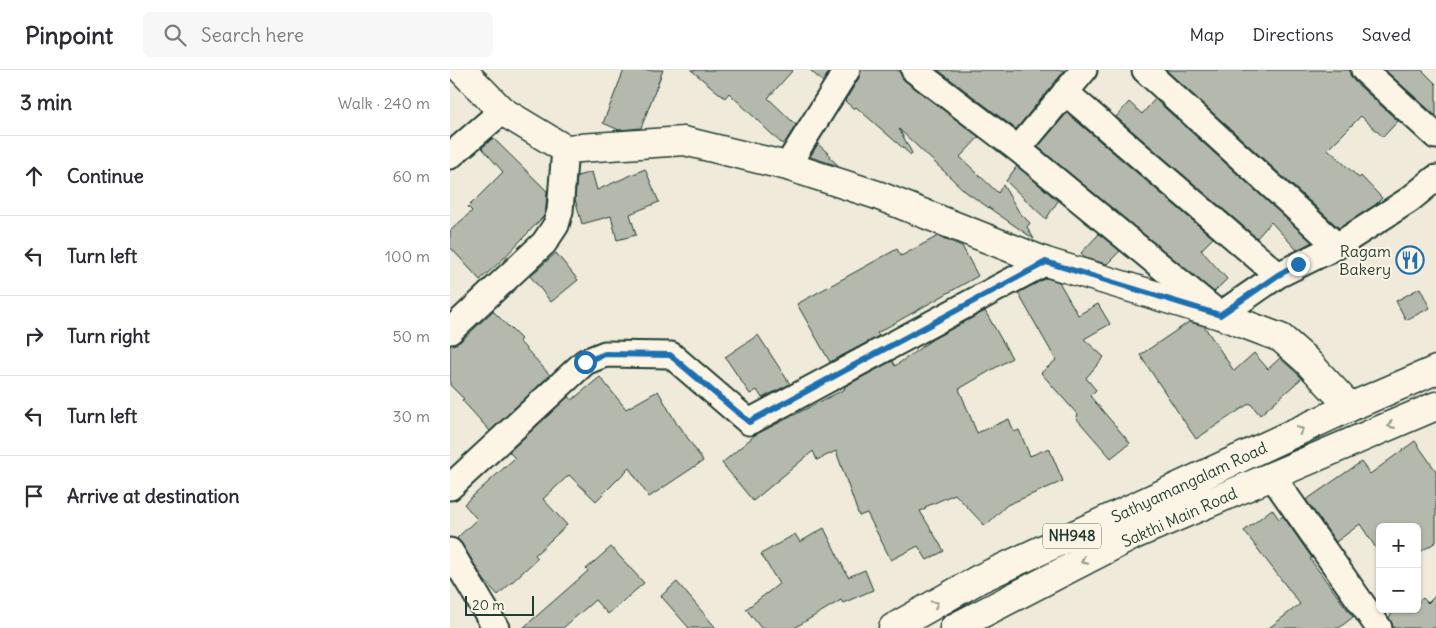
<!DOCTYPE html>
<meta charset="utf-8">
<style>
:root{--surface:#fff;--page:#f7f7f7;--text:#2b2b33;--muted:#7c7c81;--line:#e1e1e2}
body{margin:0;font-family:Delius,sans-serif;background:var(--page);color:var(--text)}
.controls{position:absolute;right:15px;bottom:15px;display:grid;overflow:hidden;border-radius:8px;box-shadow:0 1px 4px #0004}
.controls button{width:45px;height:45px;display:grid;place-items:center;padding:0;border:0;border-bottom:1px solid var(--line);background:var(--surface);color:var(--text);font:25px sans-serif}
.scale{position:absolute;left:15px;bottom:12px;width:69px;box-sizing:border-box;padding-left:5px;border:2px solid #1f3d34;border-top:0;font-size:14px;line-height:18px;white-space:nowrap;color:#1f3d34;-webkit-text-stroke:4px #fcf5e5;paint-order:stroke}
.stop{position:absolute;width:15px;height:15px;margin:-11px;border:4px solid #1f6fb2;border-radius:50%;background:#fff}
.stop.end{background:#1f6fb2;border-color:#fff;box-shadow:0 1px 5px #0008}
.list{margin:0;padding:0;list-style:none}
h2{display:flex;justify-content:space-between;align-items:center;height:65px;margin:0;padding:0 20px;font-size:21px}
h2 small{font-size:16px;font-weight:400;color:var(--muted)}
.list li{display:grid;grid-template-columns:32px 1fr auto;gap:15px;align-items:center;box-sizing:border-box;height:80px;padding:0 20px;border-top:1px solid var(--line)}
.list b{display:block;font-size:19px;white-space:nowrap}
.list em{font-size:16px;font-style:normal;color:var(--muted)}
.icon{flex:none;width:28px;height:28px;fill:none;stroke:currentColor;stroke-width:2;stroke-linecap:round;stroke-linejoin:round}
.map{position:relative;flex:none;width:986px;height:558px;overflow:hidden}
header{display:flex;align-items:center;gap:30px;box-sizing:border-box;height:70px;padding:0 25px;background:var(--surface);border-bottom:1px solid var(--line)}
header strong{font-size:24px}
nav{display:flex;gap:28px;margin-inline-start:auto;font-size:18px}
.search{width:350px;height:45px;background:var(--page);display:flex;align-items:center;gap:12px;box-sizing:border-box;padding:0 18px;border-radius:8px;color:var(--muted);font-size:19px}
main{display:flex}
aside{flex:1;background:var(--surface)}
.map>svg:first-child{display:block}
.building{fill:#b5b9ad;stroke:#1f3d34}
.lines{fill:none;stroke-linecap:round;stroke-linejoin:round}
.minor-casing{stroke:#1f3d34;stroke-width:29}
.tertiary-casing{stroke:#1f3d34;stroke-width:31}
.trunk-casing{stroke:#1f3d34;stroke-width:31}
.minor{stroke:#fcf5e5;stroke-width:25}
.tertiary{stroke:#fcf5e5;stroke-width:28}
.trunk{stroke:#fcf5e5;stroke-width:28}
.oneway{stroke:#8e998c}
.route{stroke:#1f6fb2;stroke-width:6}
.labels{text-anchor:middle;stroke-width:4;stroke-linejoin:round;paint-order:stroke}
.shield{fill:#fcf5e5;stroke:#617469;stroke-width:1}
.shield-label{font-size:15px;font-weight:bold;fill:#1f3d34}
.poi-label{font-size:16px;fill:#1f3d34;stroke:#fcf5e5;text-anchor:end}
.street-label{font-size:16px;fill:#1f3d34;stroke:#fcf5e5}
</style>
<header>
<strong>Pinpoint</strong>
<div class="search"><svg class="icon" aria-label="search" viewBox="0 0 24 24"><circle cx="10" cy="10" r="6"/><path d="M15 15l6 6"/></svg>Search here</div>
<nav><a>Map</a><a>Directions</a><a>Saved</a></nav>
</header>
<main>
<aside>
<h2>3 min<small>Walk · 240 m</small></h2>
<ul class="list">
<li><svg class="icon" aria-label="ahead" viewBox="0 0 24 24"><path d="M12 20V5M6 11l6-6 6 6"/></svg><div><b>Continue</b></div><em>60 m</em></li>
<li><svg class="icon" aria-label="left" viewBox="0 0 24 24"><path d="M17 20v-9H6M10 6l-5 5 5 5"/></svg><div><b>Turn left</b></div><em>100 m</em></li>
<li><svg class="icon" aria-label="right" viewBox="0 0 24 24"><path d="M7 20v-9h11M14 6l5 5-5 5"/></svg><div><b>Turn right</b></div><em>50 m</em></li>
<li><svg class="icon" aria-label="left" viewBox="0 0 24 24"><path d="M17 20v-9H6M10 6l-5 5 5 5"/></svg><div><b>Turn left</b></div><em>30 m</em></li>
<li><svg class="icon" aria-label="arrive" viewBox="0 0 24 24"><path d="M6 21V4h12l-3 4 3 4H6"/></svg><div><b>Arrive at destination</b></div></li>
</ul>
</aside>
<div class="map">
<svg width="986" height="558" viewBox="0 0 986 558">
<rect width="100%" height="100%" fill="#efeada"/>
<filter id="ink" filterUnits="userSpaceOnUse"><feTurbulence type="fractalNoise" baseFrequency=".02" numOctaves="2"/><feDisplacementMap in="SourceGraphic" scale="10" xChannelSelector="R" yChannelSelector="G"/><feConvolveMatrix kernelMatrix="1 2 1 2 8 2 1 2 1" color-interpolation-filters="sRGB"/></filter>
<g filter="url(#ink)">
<path class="building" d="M174 0H213L191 58 169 60 153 53Z
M241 0H343L318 28 346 55 336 71 332 74 279 23 275 28Z
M360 0H380L373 12Z
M411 0H448L455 11 529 67 510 87 548 123 553 115 569 142 580 153 577 157 584 169 516 122 449 59 462 83 461 85 406 37 404 39 395 31 409 8Z
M488 0H615L566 59Z
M716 0H900V5L904 11 948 51 933 67 911 46 878 79 909 108 911 106 932 128 925 135 889 158Z
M935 0H972L986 14V46Z
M705 29 862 172 847 180 821 152 807 168 666 47 679 32 692 44Z
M617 43 763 168 751 180 777 209 764 222 588 77Z
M43 68 97 121 96 138 94 146 52 190 30 210 0 177V161L22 141 18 137 53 102 32 78Z
M368 74 380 85 379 87 389 96 360 87Z
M567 96 608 131 596 149 556 111Z
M195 99 209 132 180 144 186 165 167 170 161 146 132 154 125 129 127 106 142 102 147 120Z
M649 164 670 181 657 194 635 188 631 183Z
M488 166 512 176 528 206 427 263 429 266 380 292 347 234 447 179 451 186Z
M106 183 128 210 101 232 80 206Z
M596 208 609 212 628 245 648 234 660 254 634 269 654 287 636 308 646 320 640 326 680 373 661 388 626 348 628 345 591 303 606 290 568 223Z
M970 218 980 238 956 250 946 231Z
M43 241 71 269 69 271 100 305 40 361 12 330 14 329 0 315V275L10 272Z
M535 241 562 288 509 319 527 363 559 349 564 362 569 360 580 386 599 378 613 411 557 435 535 456 505 424 475 437 476 439 470 441 494 481 477 490 468 476 441 490 417 443 409 446 386 381 367 390 363 381 303 431 272 393 305 365 395 319 394 317 442 291 445 296 483 269Z
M739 252 754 256 784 301 804 283 818 299 830 288 852 308 810 345 800 333 746 369 690 285Z
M308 265 340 314 312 328 307 320 300 324 275 287Z
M150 307 176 339 208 321 228 356 229 355 253 391 199 427 179 398 146 431 119 405 93 429 117 455 85 485 88 488 48 525 34 510 12 474 7 468 27 449 14 434 65 388 59 382 119 326 122 330Z
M965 371 986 401V472L967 484V457H930V484L910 454 886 472 856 430 911 392 920 404Z
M822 439 829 449 833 446 862 488 860 489 903 547 889 558H819L850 534 794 461Z
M374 458 398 507 415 500 423 520 393 533 391 530 344 558H311L296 539 329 514 311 484 345 464 350 472Z
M161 477 194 513 158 544 145 530 113 558H73L138 501 136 499Z
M227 512 266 558H239L211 526Z
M986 525V558H943L939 547 947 539H967V533L973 528 978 533Z"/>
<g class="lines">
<g class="minor-casing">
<path id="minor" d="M464 0 568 79 634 0
M695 0 887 176
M914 0 986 66
M615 22 828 205
M568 79 770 245 828 205 887 176 959 130 986 108
M0 86 52 41
M337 96 397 0
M0 261 94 173 106 155 110 141 115 79
M822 406 929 558
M0 417 135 292 155 284 221 285 299 352 596 192
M0 481 46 558"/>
</g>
<g class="tertiary-casing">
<path id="tertiary" d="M12 0 52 41 115 79 234 71 337 96 427 125 596 192 770 245 831 268 855 289 900 337"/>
</g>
<g class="trunk-casing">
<path id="trunk" d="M443 558 529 509 900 337 986 300
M504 558 684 465 986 336"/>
</g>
<use href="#minor" class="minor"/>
<use href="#tertiary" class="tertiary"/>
<use href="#trunk" class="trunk"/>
</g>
<defs><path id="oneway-chevron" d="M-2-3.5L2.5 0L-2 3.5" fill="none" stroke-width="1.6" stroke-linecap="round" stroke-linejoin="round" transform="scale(1.25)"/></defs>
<g class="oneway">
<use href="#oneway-chevron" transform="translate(941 355) rotate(157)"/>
<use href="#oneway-chevron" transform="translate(850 360) rotate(-25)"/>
<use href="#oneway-chevron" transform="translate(634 491) rotate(153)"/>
<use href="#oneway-chevron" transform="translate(485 534) rotate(-30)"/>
</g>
</g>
<g class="lines" filter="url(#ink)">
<path class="route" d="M135 292 155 284 220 285 299 352 596 192 770 245 828 205 848 194"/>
</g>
<defs>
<g id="restaurant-ring" transform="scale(1.4375)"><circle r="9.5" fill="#fcf5e5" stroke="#1f6fb2" stroke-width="1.5"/><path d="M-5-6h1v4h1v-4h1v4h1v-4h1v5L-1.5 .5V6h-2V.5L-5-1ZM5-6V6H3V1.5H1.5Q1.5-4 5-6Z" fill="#1f6fb2"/></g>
</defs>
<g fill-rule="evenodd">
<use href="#restaurant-ring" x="960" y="190"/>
</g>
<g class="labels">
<rect class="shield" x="593" y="453.5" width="58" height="25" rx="4"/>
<g class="shield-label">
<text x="622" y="471">NH948</text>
</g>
<g class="poi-label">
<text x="941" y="187">Ragam<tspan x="941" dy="18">Bakery</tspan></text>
</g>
<g class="street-label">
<text transform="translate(739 412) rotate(-25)" y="6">Sathyamangalam Road</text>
<text transform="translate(729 447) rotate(-24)" y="6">Sakthi Main Road</text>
</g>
</g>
</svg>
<div class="controls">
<button>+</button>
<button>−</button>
</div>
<div class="scale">20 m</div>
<div class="stop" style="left:135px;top:292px"></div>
<div class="stop end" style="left:848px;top:194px"></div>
</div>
</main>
